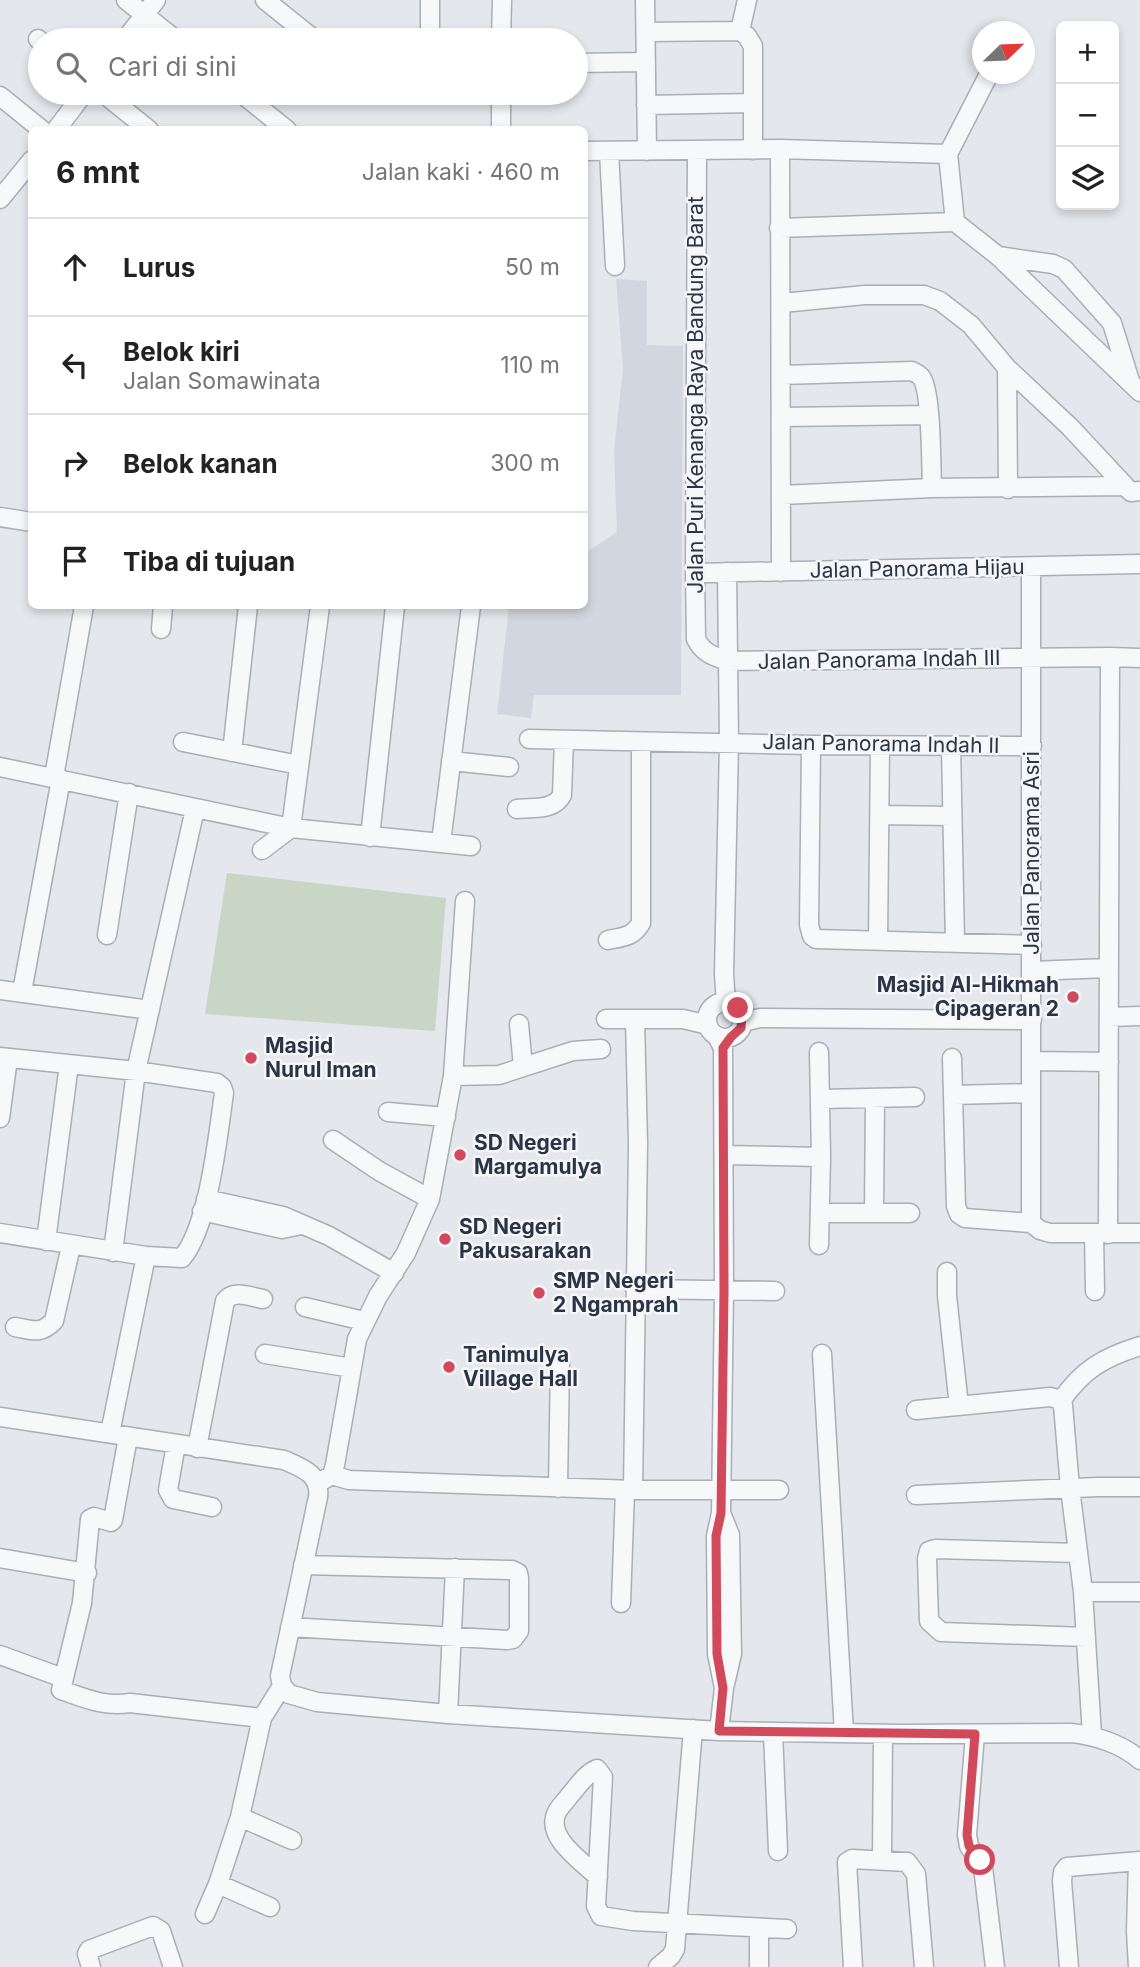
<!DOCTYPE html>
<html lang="id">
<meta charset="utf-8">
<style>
:root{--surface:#fff;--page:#f2f2f2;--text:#222;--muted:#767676;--line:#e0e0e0}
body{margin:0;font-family:Inter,sans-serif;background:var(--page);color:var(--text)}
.controls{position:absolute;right:21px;top:21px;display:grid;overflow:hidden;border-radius:10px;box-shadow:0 4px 10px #0003}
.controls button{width:63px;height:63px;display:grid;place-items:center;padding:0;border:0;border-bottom:2px solid var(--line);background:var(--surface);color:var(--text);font:35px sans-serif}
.compass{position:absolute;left:972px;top:21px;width:63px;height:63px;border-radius:50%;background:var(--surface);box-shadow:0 4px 10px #0003;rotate:67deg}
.stop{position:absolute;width:21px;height:21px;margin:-16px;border:5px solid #d1495b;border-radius:50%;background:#fff}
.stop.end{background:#d1495b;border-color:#fff;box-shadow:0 2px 7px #0008}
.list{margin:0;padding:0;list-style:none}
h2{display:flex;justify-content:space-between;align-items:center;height:91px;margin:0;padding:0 28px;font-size:30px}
h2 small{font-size:23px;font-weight:400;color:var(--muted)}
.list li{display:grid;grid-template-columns:46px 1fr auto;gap:21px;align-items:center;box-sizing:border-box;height:98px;padding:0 28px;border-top:2px solid var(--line)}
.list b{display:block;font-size:26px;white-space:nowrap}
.list p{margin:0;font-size:23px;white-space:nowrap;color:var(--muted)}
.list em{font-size:23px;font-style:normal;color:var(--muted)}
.icon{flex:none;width:38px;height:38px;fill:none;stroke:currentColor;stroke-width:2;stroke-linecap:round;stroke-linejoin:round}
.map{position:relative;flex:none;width:1140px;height:1967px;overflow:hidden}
.search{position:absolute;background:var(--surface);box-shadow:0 4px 10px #0003;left:28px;top:28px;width:560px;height:77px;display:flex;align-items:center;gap:18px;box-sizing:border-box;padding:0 24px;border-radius:38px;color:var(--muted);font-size:26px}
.panel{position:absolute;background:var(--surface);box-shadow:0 4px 10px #0003;left:28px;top:126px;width:560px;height:483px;border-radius:10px}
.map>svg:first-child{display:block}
.built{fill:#d2d6de}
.green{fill:#c9d6c5}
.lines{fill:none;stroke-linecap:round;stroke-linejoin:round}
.minor-casing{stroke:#a9aeb7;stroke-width:21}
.minor{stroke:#f7f8fa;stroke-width:18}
.route{stroke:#d1495b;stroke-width:9}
.poi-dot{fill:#d1495b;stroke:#f4f6f9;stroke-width:2.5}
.labels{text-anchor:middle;stroke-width:5;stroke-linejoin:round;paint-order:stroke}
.street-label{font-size:21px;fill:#2b3445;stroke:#f4f6f9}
.poi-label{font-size:21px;font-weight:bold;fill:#2b3445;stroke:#f4f6f9;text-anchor:start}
</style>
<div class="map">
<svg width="1140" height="1967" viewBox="0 0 1140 1967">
<rect width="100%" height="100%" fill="#e4e7ec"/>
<path class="built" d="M616 279 647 281V345L683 346 681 695H534L531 718 497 714 509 606H584L585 553 617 532 614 451 623 369Z"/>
<path class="green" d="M227 873 446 898 435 1031 205 1014Z"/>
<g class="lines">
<g class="minor-casing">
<path id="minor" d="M126 0 176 40
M265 0 315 40
M645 0 647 151
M740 31 747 0
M646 32 740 31 747 36 753 46V150
M38 39 40 41
M125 40 156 0
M430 40V0
M501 40 502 0
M576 63 645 62
M103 93 149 130
M241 93 287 130
M0 96 42 130
M646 105 753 103
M56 130 84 93
M501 130V93
M780 149 781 572
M584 151 780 149 948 154
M609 151 615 266
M697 151 695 573 696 639C703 653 713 656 727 661L1110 657 1140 658
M0 199 32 160
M955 222 948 154 989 74
M779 228 955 222 998 256 1140 392
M998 256 1053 264 1064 269 1112 323 1130 381
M782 303 865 295H924L940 301 971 325 1007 368 1070 427 1125 486 1131 492 1140 491
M1007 368 1008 489
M782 375 912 371C915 373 919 374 921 377 932 390 931 468 932 488
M782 417 929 415
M782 495 932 488 1125 486
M0 517 32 522
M1031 567V1223
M695 573 1140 564
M161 629 163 606
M529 739 811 745 1032 746
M183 742 299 765
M811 745 809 925 812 936 816 939 1032 945
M951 746 955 943
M232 752 248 606
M451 761 509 767
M0 767 291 828 471 846
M54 777 84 606
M517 809C532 807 554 811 562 795L564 740
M880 815 952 816
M370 837 395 606
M441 842 471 606
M262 850 291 828 320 606
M107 935 129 793
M608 940C623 937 633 937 641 923V742
M878 941 880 746
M1032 971 1108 968
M0 990 150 1010
M22 992 61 779
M726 1002 724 975 729 743 727 572
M707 1020a18 18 0 1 1 36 0a18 18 0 1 1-36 0Z
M1109 1017 1140 1016
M606 1019H683L708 1025
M743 1022 760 1018 1032 1020
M519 1024 523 1067
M717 1036 723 1048 724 1291 721 1513 716 1536 717 1654 724 1688
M819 1052 821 1157 819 1245
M0 1057 136 1071 217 1083 222 1087 224 1093C218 1135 209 1226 182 1258L146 1256 0 1233
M952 1058 956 1206 959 1214 965 1218 1031 1223 1040 1230 1050 1233H1140
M1032 1061 1109 1062
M453 1076 499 1075 573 1051 601 1049
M954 1095 1031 1093
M820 1099 915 1097
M388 1112 446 1117
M0 1118 8 1058
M333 1140 379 1171 430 1199
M725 1155 821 1157
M206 1199 283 1216 329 1236 394 1273
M202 1211 282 1229 301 1225
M874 1212 875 1098
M820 1213H910
M1094 1233 1095 1291
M1108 1234 1110 657
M46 1241 69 1064
M113 1252 136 1071 195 809
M947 1272V1296L959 1406
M635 1289 775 1291
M305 1307 364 1321
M15 1327C33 1330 40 1335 54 1321L71 1246
M265 1354 352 1368
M822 1354 844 1733
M1061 1401C1082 1370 1104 1357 1140 1346
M916 1410 1050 1397 1058 1399 1063 1405 1070 1488 1083 1592 1092 1735
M0 1417 284 1460C302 1468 321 1474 318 1497L280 1676 282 1686 289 1694 317 1702 448 1714 719 1731 901 1734 1071 1733C1094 1735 1122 1744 1140 1760
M110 1433 146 1256
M128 1437 113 1520 111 1522 94 1517 90 1519 82 1603 61 1690C85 1698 103 1707 130 1703L262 1718
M176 1444 168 1490 173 1499 212 1507
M197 1448 225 1301C234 1289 250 1297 263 1299
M332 1475 349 1480 633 1490H779
M318 1483 332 1475 335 1465 357 1339 378 1296 406 1253 430 1199 453 1076 465 901
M558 1488 560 1362
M633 1490 638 1144 635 1019
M916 1495 1098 1487H1140
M1078 1553 935 1549 929 1551 927 1559 929 1621 941 1632 1086 1637
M0 1558 87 1573
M1083 1592H1140
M621 1603 625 1490
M290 1627 507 1640 513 1639 519 1631V1578L518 1573 512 1570 303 1565
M0 1655 63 1678
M448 1714 455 1568
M719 1731 724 1688 732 1654 730 1535 721 1513
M773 1732 778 1851
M975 1734 967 1835 969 1846 983 1867 995 1967
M240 1817 292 1840
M882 1860 883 1734
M1138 1861 1136 1931 1138 1967
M598 1877C583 1862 544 1837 557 1812 560 1806 566 1801 570 1795 579 1785 585 1774 597 1769L603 1777 596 1906 601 1916 633 1921 787 1929
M218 1884 270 1907
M205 1914 218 1884 240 1817 262 1718 282 1686
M759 1929V1967
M91 1967 87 1954 89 1950 153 1926 161 1931 173 1967
M658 1967 671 1956 675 1949 693 1729
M853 1967 847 1862 852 1859 907 1862 916 1874 924 1967
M1069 1967 1062 1881 1063 1872 1067 1867 1140 1861"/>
</g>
<use href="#minor" class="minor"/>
</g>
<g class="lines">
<path class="route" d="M738 1008 742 1014 741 1028 731 1037 723 1048 724 1291 721 1513 716 1536 717 1654 723 1688 719 1731 975 1734 967 1835 969 1846 980 1860"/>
</g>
<g class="poi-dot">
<circle cx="1073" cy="997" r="7"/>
<circle cx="251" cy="1058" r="7"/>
<circle cx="460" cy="1155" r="7"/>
<circle cx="445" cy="1239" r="7"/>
<circle cx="539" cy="1293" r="7"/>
<circle cx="449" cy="1367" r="7"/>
</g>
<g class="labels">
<g class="street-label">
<text transform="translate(696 395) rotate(-90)" y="7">Jalan Puri Kenanga Raya Bandung Barat</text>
<text transform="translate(917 569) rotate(-1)" y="7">Jalan Panorama Hijau</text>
<text transform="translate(879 660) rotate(-1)" y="7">Jalan Panorama Indah III</text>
<text transform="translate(881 744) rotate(1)" y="7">Jalan Panorama Indah II</text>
<text transform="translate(1032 853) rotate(-90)" y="7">Jalan Panorama Asri</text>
</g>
<g class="poi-label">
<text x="1059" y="992" text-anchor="end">Masjid Al-Hikmah<tspan x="1059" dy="24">Cipageran 2</tspan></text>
<text x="265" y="1053">Masjid<tspan x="265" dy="24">Nurul Iman</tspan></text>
<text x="474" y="1150">SD Negeri<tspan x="474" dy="24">Margamulya</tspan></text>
<text x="459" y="1234">SD Negeri<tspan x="459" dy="24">Pakusarakan</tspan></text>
<text x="553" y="1288">SMP Negeri<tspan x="553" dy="24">2 Ngamprah</tspan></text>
<text x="463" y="1362">Tanimulya<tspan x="463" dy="24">Village Hall</tspan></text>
</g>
</g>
</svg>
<div class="controls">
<button>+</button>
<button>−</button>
<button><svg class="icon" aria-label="layers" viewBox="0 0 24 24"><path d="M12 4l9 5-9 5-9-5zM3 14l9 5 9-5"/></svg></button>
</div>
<svg class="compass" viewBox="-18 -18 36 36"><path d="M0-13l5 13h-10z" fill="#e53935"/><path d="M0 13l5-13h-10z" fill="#767676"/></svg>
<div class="stop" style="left:980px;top:1860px"></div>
<div class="stop end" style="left:738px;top:1008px"></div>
<div class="search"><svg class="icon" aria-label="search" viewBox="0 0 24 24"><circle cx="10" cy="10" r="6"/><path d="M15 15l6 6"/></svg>Cari di sini</div>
<section class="panel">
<h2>6 mnt<small>Jalan kaki · 460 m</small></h2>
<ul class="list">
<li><svg class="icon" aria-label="ahead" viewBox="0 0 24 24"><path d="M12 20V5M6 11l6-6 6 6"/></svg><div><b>Lurus</b></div><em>50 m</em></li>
<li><svg class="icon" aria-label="left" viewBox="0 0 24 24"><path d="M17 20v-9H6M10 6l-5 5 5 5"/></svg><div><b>Belok kiri</b><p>Jalan Somawinata</p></div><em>110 m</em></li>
<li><svg class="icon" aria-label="right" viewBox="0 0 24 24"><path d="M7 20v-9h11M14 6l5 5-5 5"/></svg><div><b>Belok kanan</b></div><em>300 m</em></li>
<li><svg class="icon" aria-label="arrive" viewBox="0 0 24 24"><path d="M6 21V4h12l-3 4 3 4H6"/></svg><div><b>Tiba di tujuan</b></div></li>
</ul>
</section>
</div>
